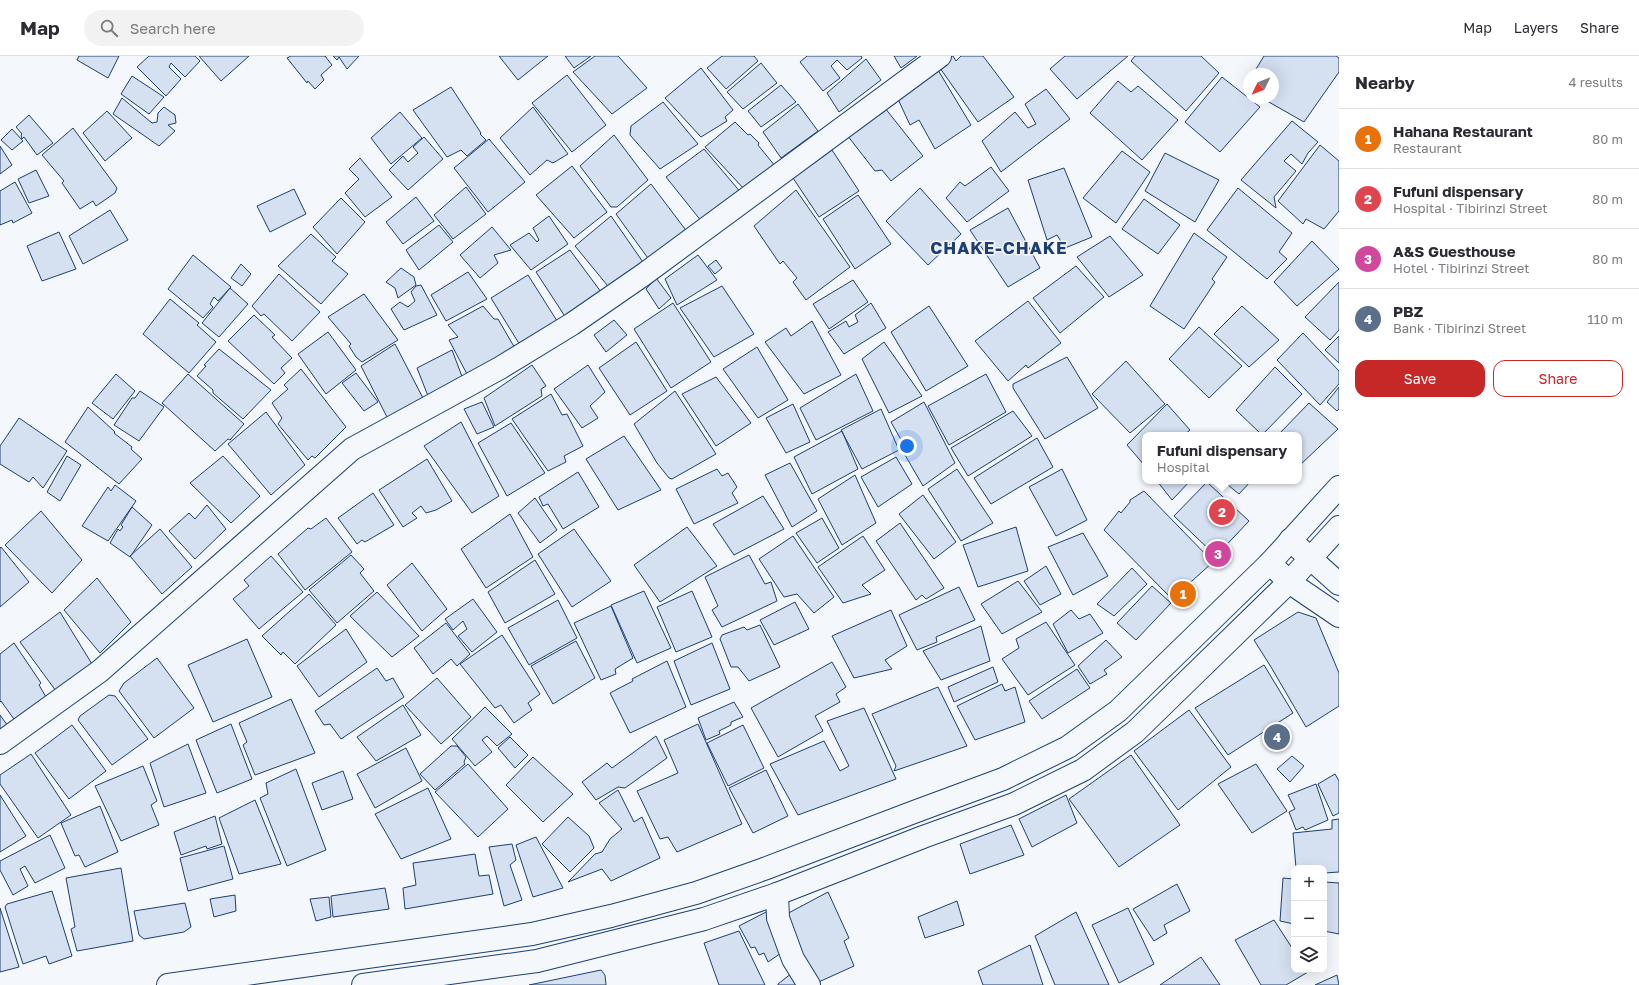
<!DOCTYPE html>
<meta charset="utf-8">
<style>
:root{--surface:#fff;--page:#f2f2f3;--text:#2b2b33;--muted:#7c7c81;--line:#e1e1e2;--accent:#c62828}
body{margin:0;font-family:"Golos Text",sans-serif;background:var(--page);color:var(--text)}
.controls{position:absolute;right:12px;bottom:12px;display:grid;overflow:hidden;border-radius:8px;box-shadow:0 4px 16px #0002}
.controls button{width:36px;height:36px;display:grid;place-items:center;padding:0;border:0;border-bottom:1px solid var(--line);background:var(--surface);color:var(--text);font:20px sans-serif}
.compass{position:absolute;left:1243px;top:12px;width:36px;height:36px;border-radius:50%;background:var(--surface);box-shadow:0 4px 16px #0002;rotate:227deg}
.you{position:absolute;left:907px;top:390px;width:14px;height:14px;margin:-10px;border:3px solid #fff;border-radius:50%;background:#1a73e8;box-shadow:0 0 0 6px #1a73e833}
.badge{display:grid;place-items:center;width:26px;height:26px;border-radius:50%;background:var(--accent);color:#fff;font-size:13px;font-weight:700}
.pin{position:absolute;translate:-50% -50%;border:2px solid #fff;box-shadow:0 1px 4px #0006}
.popup{position:absolute;left:1142px;top:376px;width:160px;height:52px;box-sizing:border-box;display:grid;place-content:center;border-radius:8px;background:var(--surface);filter:drop-shadow(0 1px 3px #0005);font-size:13px;white-space:nowrap;color:var(--muted)}
.popup b{font-size:15px;color:var(--text)}
.popup::after{content:'';position:absolute;left:50%;top:100%;margin-left:-8px;border:8px solid transparent;border-top-color:var(--surface)}
.list{margin:0;padding:0;list-style:none}
h2{display:flex;justify-content:space-between;align-items:center;height:52px;margin:0;padding:0 16px;font-size:17px}
h2 small{font-size:13px;font-weight:400;color:var(--muted)}
.list li{display:grid;grid-template-columns:26px 1fr auto;gap:12px;align-items:center;box-sizing:border-box;height:60px;padding:0 16px;border-top:1px solid var(--line)}
.list b{display:block;font-size:15px;white-space:nowrap}
.list p{margin:0;font-size:13px;white-space:nowrap;color:var(--muted)}
.list em{font-size:13px;font-style:normal;color:var(--muted)}
.actions{display:flex;gap:8px;padding:12px 16px}
.actions a{flex:1;padding:9px 0;border:1px solid var(--accent);border-radius:12px;text-align:center;font-size:14px;color:var(--accent)}
.actions .main{background:var(--accent);color:#fff}
.icon{flex:none;width:22px;height:22px;fill:none;stroke:currentColor;stroke-width:2;stroke-linecap:round;stroke-linejoin:round}
.map{position:relative;flex:none;width:1339px;height:929px;overflow:hidden}
header{display:flex;align-items:center;gap:24px;box-sizing:border-box;height:56px;padding:0 20px;background:var(--surface);border-bottom:1px solid var(--line)}
header strong{font-size:19px}
nav{display:flex;gap:22px;margin-inline-start:auto;font-size:14px}
.search{width:280px;height:36px;background:var(--page);display:flex;align-items:center;gap:10px;box-sizing:border-box;padding:0 14px;border-radius:22px;color:var(--muted);font-size:15px}
main{display:flex}
aside{flex:1;background:var(--surface)}
.map>svg:first-child{display:block}
.building{fill:#d5e0f0;stroke:#1d3f73}
.lines{fill:none;stroke-linecap:round;stroke-linejoin:round}
.minor-casing{stroke:#1d3f73;stroke-width:24}
.major-casing{stroke:#1d3f73;stroke-width:24}
.minor{stroke:#f4f7fb;stroke-width:22}
.major{stroke:#f4f7fb;stroke-width:22}
.labels{text-anchor:middle;stroke-width:3;stroke-linejoin:round;paint-order:stroke}
.district-label{font-size:17px;font-weight:bold;letter-spacing:1px;fill:#1d3f73;stroke:#f4f7fb}
</style>
<header>
<strong>Map</strong>
<div class="search"><svg class="icon" aria-label="search" viewBox="0 0 24 24"><circle cx="10" cy="10" r="6"/><path d="M15 15l6 6"/></svg>Search here</div>
<nav><a>Map</a><a>Layers</a><a>Share</a></nav>
</header>
<main>
<div class="map">
<svg width="1339" height="929" viewBox="0 0 1339 929">
<rect width="100%" height="100%" fill="#f4f7fb"/>
<path class="building" d="M79 0H119L108 22 77 4Z
M149 0H195L200 5 185 21 171 7 169 11 181 23 166 40 137 11Z
M199 0H249L221 25Z
M291 0H325L332 9 321 19 324 24 315 33 308 25 307 27 287 2Z
M333 0H359L347 13 339 1 337 4Z
M499 0H548L518 24Z
M565 0H591L574 12Z
M595 0H618L647 32 612 58 573 16Z
M722 0H754L758 5 726 33 707 12Z
M807 0H861L862 2 847 14 837 4 831 10 840 22 823 35 800 6Z
M894 0H917L901 12Z
M943 0H953L956 5 961 0H983L1014 41 978 66 935 5Z
M1065 0H1128L1077 43 1050 13Z
M1135 0H1201L1219 17 1186 55 1131 5Z
M1264 0H1336L1339 2V16L1304 66 1267 45 1268 42H1273V18H1253Z
M866 3 881 24 839 56 827 37Z
M761 7 777 27 743 53 727 36Z
M701 12 733 54 725 61 727 65 701 81 665 42Z
M938 14 971 69 935 93 919 64 910 69 897 41Z
M567 19 606 69 572 96 532 47Z
M132 20 164 41 149 58 121 38Z
M1222 21 1260 51 1220 96 1185 66Z
M1118 25 1131 36 1138 30 1178 64 1142 104 1090 57Z
M781 29 796 46 761 71 748 55Z
M451 31 481 77 480 78 486 84 467 100 461 94 447 101 413 54Z
M1046 33 1070 63 1001 116 982 85 1015 56 1028 72 1036 68 1025 48Z
M122 42 152 67 157 66 158 57 164 51 175 59 176 67 168 69 175 75 159 90 113 58Z
M663 46 698 88 660 113 630 79 631 70Z
M798 48 818 75 781 102 763 76Z
M533 51 568 98 553 107 547 104 530 119 500 82Z
M885 52 923 100 891 125 882 114 875 115 847 79Z
M107 55 132 82 105 105 83 77Z
M400 56 422 82 391 108 371 82Z
M29 59 53 87 37 99 24 81 22 83 21 79 22 78 16 71Z
M1292 65 1318 86 1308 97 1302 108 1291 98 1284 105 1296 115 1274 141 1276 152 1241 124Z
M735 66 748 79 750 78 759 87 758 89 775 110 745 134 705 91Z
M73 72 117 132 115 137 96 150 93 145 80 153 62 127 64 125 42 99Z
M12 73 23 85 12 94 1 84Z
M614 79 648 124 617 151H611L580 110Z
M424 81 443 103 408 134 389 114 403 100 408 106 418 97 413 91Z
M489 83 525 126 488 156 454 112Z
M1320 89 1339 105V155L1324 173 1306 163 1303 168 1278 145Z
M0 90 12 109 0 118Z
M704 93 742 138 702 166 666 121Z
M832 94 859 135 819 161 793 122Z
M1122 95 1150 116 1116 167 1083 142Z
M1165 97 1219 124 1195 166 1145 135Z
M360 102 392 141 365 161 345 137 359 123 349 113Z
M572 110 607 156 574 182 536 139Z
M991 111 1009 135 967 166 946 142 960 126 965 130Z
M1064 112 1092 181 1065 192 1057 179 1047 184 1028 124Z
M36 114 49 140 29 147 18 123Z
M15 126 32 157 13 167 12 164 0 169V135Z
M651 128 688 177 650 205 616 158Z
M466 131 486 158 453 183 434 159Z
M920 132 961 178 928 209 886 165Z
M1238 132 1292 177 1279 196 1287 203 1267 223 1207 174Z
M294 133 306 158 270 176 257 150Z
M796 134 850 211 806 244 793 226 797 222 783 205 780 208 754 170Z
M858 139 891 188 855 213 823 163Z
M416 141 434 165 403 188 386 166Z
M341 142 365 166 337 198 313 171Z
M1144 143 1180 169 1158 198 1122 173Z
M1008 152 1040 212 1008 231 970 174Z
M110 154 128 184 83 208 69 180Z
M549 160 568 188 531 214 510 189 529 177 537 186 539 184 533 172Z
M611 160 645 209 612 235 575 190Z
M439 169 453 186 419 214 406 194Z
M492 171 511 194 494 199 498 207 480 222 460 199Z
M59 176 76 213 42 225 27 190Z
M1194 177 1227 201 1212 223 1215 226 1184 273 1150 250Z
M311 178 336 201 332 205 348 218 321 248 278 210Z
M1110 180 1143 219 1109 241 1077 201Z
M1312 185 1339 213 1297 250 1274 226Z
M570 194 604 240 568 265 536 216Z
M193 199 231 231 218 245 214 241 210 248 213 251 203 262 168 233Z
M698 199 717 224 677 249 665 223Z
M716 204 722 212 715 218 708 210Z
M241 208 251 218 242 230 231 222Z
M1076 210 1104 241 1060 277 1033 242Z
M401 212 414 221 416 229 398 242 395 232 386 226Z
M468 216 487 243 446 265 431 239Z
M279 218 320 256 292 285 264 258 261 260 252 250Z
M528 219 559 268 523 294 491 242Z
M656 222 671 242 659 253 646 233Z
M853 224 868 246 829 273 813 248Z
M1339 226V274L1330 284 1305 261Z
M421 229 437 259 404 274 391 253 400 246 408 251 415 245 411 236 416 230Z
M722 230 754 278 714 301 680 252Z
M230 232 248 248 219 281 202 267Z
M364 238 398 284 362 306 356 301 349 290 351 288 328 261Z
M170 243 199 267 197 269 216 286 189 317 143 278Z
M1028 245 1061 287 1028 312 1026 309 1008 325 975 285Z
M673 247 711 306 671 332 634 273Z
M871 247 886 272 844 298 828 276 846 265 849 271 858 266 855 259Z
M483 250 494 263H498L516 294 468 320 449 284 458 281 448 269Z
M929 250 968 310 926 335 891 276Z
M1242 250 1279 284 1249 311 1214 278Z
M254 259 275 279 272 281 292 302 281 312 285 317 274 328 228 285Z
M614 264 627 279 606 296 594 279Z
M812 265 841 319 804 338 765 286 786 272 791 280Z
M1199 271 1242 310 1209 342 1169 303Z
M328 276 356 314 326 338 298 298Z
M1303 277 1339 315V328L1320 349 1277 304Z
M1339 280V307L1325 294Z
M636 286 667 335 630 359 599 312Z
M884 286 922 340 889 357 862 303Z
M395 288 424 344 388 363 361 310Z
M757 291 788 344 758 362 723 313Z
M219 293 271 334 243 363 213 337V334L197 320 206 310 204 309Z
M452 294 463 323 428 340 417 312Z
M1067 301 1098 352 1045 383 1013 332V328Z
M1126 305 1165 348 1130 377 1092 338Z
M532 309 546 330 541 333 542 340 495 370 484 342Z
M588 309 605 336 590 350 598 362 582 372 554 333Z
M1275 311 1302 338 1262 379 1236 354Z
M301 313 346 371 315 402 312 400 308 404 278 368 282 362 272 347 288 333 284 329Z
M356 317 378 346 364 355 342 327Z
M116 318 135 335 113 363 92 347Z
M188 318 244 368 230 384 228 383 215 395 162 347Z
M856 318 873 355 816 384 800 352Z
M986 318 1006 356 949 389 928 350Z
M716 321 751 367 716 390 682 338Z
M1339 331V353L1337 355 1327 346Z
M140 335 164 351 139 385 114 369 132 342H135Z
M675 335 716 398 672 423 669 422 657 407 634 368Z
M551 338 562 359 567 358 583 390 564 400 566 406 548 415 512 363Z
M482 346 494 371 477 378 464 353Z
M924 346 955 407 923 430 905 399 908 396 891 366Z
M1309 347 1338 373 1299 410V379H1278Z
M793 348 810 386 786 397 766 362Z
M1167 348 1190 374 1184 379H1145V410L1127 389Z
M88 351 115 376 114 377 132 391 131 393 142 403 119 428 65 386Z
M881 353 899 394 862 413 841 374Z
M1013 355 1032 380 968 420 951 392Z
M266 356 305 409 271 439 228 388Z
M19 362 67 395 43 432 33 421 29 426 0 408V390Z
M461 366 499 440 472 457 424 390Z
M511 367 545 417 507 440 478 387Z
M842 375 858 413 812 438 794 401Z
M624 380 661 434 618 454 586 403Z
M1037 382 1053 411 991 448 974 422Z
M67 400 81 409 60 445 47 436Z
M223 400 260 440 231 467 190 427Z
M896 401 912 428 878 451 861 421Z
M427 403 452 445 436 454 426 457 421 450 412 457 417 462 403 471 379 434Z
M790 407 817 455 792 471 765 419Z
M717 413 722 420 728 417 737 431 732 437 738 447 694 468 676 433Z
M957 413 993 467 961 485 928 433Z
M1062 413 1087 464 1056 480 1029 431Z
M578 416 599 451 563 473 548 448 543 450 539 441Z
M855 419 876 467 842 489 818 443Z
M1157 425H1190L1172 444Z
M1223 425H1251L1239 438Z
M1207 426 1249 465 1216 500 1174 460Z
M115 429 136 445 108 485 82 470 108 431 111 435Z
M1144 435 1213 506 1172 543 1104 474 1119 455 1121 457 1130 446V444Z
M373 437 394 469 365 486 362 484 357 488 338 462Z
M923 439 956 486 934 503 899 458Z
M763 440 784 473 734 499 713 468Z
M535 442 557 474 540 487 518 457Z
M207 449 226 473 195 503 169 475 189 457 195 463Z
M132 451 152 469 130 501 110 487 118 473 120 475 123 471 121 469Z
M41 455 82 504 52 537 5 489Z
M510 458 533 501 486 532 461 493Z
M326 462 352 496 305 534 278 498 308 472 311 473Z
M822 462 839 492 817 507 796 477Z
M900 467 944 532 926 543 922 539 916 544 876 485Z
M687 471 717 510 660 546 634 509Z
M1016 471 1028 515 978 531 963 489Z
M160 473 192 511 162 538 130 500Z
M574 473 611 525 572 551 538 498Z
M1083 477 1108 520 1073 539 1048 491Z
M793 480 834 541 814 557 797 538 784 541 759 503Z
M863 480 885 514 862 529 871 538 843 547 818 511Z
M1 491 29 526 0 551V492Z
M351 499 364 513 360 517 374 535 337 567 309 534Z
M749 499 765 528 771 526 777 545 722 571 712 554 718 550 705 521Z
M271 500 303 536 259 573 233 543 249 530 244 524Z
M535 504 555 538 505 567 488 536Z
M412 507 447 553 422 575 387 529Z
M1046 510 1061 538 1040 549 1024 525Z
M1132 512 1147 528 1114 560 1097 548Z
M97 522 131 566 100 597 64 554Z
M1018 525 1042 556 1002 578 981 548Z
M1152 530 1171 547 1136 584 1117 567Z
M959 531 975 564 936 581 937 586 917 594 899 559Z
M644 535 671 592 637 607 611 549Z
M692 535 712 581 676 596 657 551Z
M377 536 419 580 392 601 350 560Z
M309 538 336 569 295 608 283 596 281 599 262 580Z
M473 543 497 576 472 596 458 580 467 573 463 565 453 574 445 563Z
M558 544 577 582 529 609 508 572Z
M795 546 809 573 774 589 760 564Z
M611 550 633 602 615 613 616 618 601 624 574 567Z
M891 554 907 590 885 604 892 613 854 622 832 580Z
M1071 554 1079 563 1090 558 1103 577 1068 597 1053 568Z
M60 556 92 608 56 635 20 586Z
M1298 556 1316 562 1339 617V650L1306 671 1271 611 1254 584Z
M1046 566 1075 609 1028 639 1002 603 1019 592 1016 583Z
M446 567 470 598 457 610 451 603 433 618 414 592Z
M760 569 780 611 749 625 738 611H731L720 583 722 579 744 571 747 574Z
M981 570 990 605 941 624 923 595Z
M346 573 367 606 319 641 297 610Z
M502 579 540 638 528 647 532 654 514 667 501 649 495 652 460 608Z
M247 583 272 641 213 666 188 609Z
M1106 584 1122 601 1104 614 1107 618 1090 628 1078 610Z
M576 585 595 622 553 648 531 610Z
M14 587 41 627 39 629 46 641 16 666 1 645 0 646V598Z
M712 587 730 633 691 649 674 605Z
M157 602 194 652 154 682 119 635 124 627Z
M667 605 686 651 630 677 610 637 633 625 632 623Z
M832 606 846 631 836 638 840 646 815 660 823 675 778 701 751 652Z
M1264 609 1293 657 1228 699 1195 652Z
M993 611 998 626 954 646 948 631Z
M377 612 386 625 393 622 404 641 341 683 330 668 324 669 315 655Z
M1077 613 1090 632 1042 663 1029 645Z
M437 622 471 661 441 688 405 649Z
M1002 628 1005 635 1015 631 1025 666 975 684 957 650Z
M938 631 967 690 894 715 896 710 872 658Z
M109 639 115 640 148 683 112 709 78 664 80 660Z
M291 643 315 697 255 719 243 689 247 686 239 667Z
M734 646 743 661 731 666V669L719 675 720 678 706 684 698 662Z
M403 649 421 679 376 705 357 681Z
M485 651 512 678 497 690 487 680 482 684 492 696 475 710 452 683Z
M864 652 896 723 798 759 770 708 824 685 840 715 849 710 827 665Z
M1189 654 1231 711 1178 754 1134 695Z
M0 659 8 670 0 676Z
M231 668 252 723 217 737 196 684Z
M698 668 742 768 677 796 668 781 660 783 637 735 678 717 664 684Z
M72 669 106 715 69 743 35 697Z
M743 669 764 712 728 730 707 687Z
M656 680 667 702 625 732 618 731 596 744 582 726 607 707 612 712Z
M510 681 528 699 515 712 498 692Z
M188 688 206 737 164 751 150 707Z
M451 690H457L466 701 464 706 465 708 435 734 420 718Z
M406 692 422 725 375 752 357 718Z
M31 698 71 759 38 782 0 728V719Z
M1131 699 1180 769 1119 811 1069 743Z
M1292 700 1304 710 1290 726 1277 713Z
M533 701 573 738 543 766 506 729Z
M468 708 508 753 478 781 435 736Z
M1256 708 1287 755 1252 777 1218 728Z
M143 710 157 745 151 749 159 769 121 785 95 730Z
M296 713 326 794 287 810 260 742 268 738 266 727Z
M766 714 788 760 753 777 729 732Z
M343 715 353 743 322 754 312 727Z
M1335 718 1339 725V757L1333 760 1318 728Z
M1316 728 1328 764 1305 774 1303 771 1296 774 1289 756 1295 753 1288 739Z
M428 732 451 783 401 803 375 758Z
M618 734 634 766 642 761 660 802 611 825 602 813 568 826 595 798 602 796 610 783 622 773 599 747Z
M0 739 26 780 0 796Z
M1066 739 1077 767 1032 791 1019 763Z
M255 744 281 808 239 818 219 762Z
M100 750 118 796 85 811 79 799 75 800 61 767Z
M215 760 222 788 207 793 206 790 181 799 174 776Z
M568 761 589 780 594 792 570 816 542 788Z
M1339 763V816L1324 817V812H1296L1293 777 1332 773V764Z
M1011 769 1024 799 970 818 960 788Z
M50 779 65 812 35 827 25 810 20 813 28 830 13 839 0 814V805Z
M536 781 563 832 533 841 516 789Z
M512 788 516 804 510 809 522 844 504 850 489 791Z
M224 790 233 823 188 835 180 802Z
M475 798 479 820 489 819 493 838 405 853 403 832 416 829 413 807Z
M121 812 133 885 77 895 71 873 75 871 66 822Z
M1283 822 1294 823V868L1280 865Z
M1324 826 1339 827V878L1324 875Z
M1177 828 1190 855 1164 869 1167 877 1154 885 1133 853Z
M385 832 389 853 333 861 331 840Z
M52 835 72 900 49 908 46 900 23 908 5 851 7 848Z
M828 836 849 882 844 885 854 910 812 929 781 861Z
M235 839 236 855 214 861 210 843Z
M329 841 331 861 316 865 310 843Z
M957 845 964 869 925 882 918 861Z
M185 847 191 871 184 876 144 883 139 879 134 855Z
M0 852 19 911 0 916Z
M1128 852 1154 908 1119 927 1092 869Z
M768 855 784 895 768 906 764 897 759 899 755 891 751 892 739 870Z
M1076 856 1109 929H1055L1035 880Z
M1274 864 1294 895V914H1307L1308 916 1286 929H1261L1235 884Z
M739 875 765 929H719L704 887Z
M1030 889 1043 929H983L978 915Z
M1201 901 1220 929H1160Z
M601 914 605 919 606 929H529Z
M792 917 800 929H778V928Z
M1337 919 1339 929H1315Z"/>
<g class="lines">
<g class="minor-casing">
<path id="minor" d="M1290 484 1339 528
M1270 507 1289 526 1339 560
M0 687 100 615 352 393 500 312 572 268 643 219 940 0
M777 838 778 862 793 903 809 929"/>
</g>
<g class="major-casing">
<path id="major" d="M168 929 532 878 611 860 696 837 764 813 914 756 1003 723 1068 691 1118 655 1270 507 1339 431
M363 929 537 905 704 863 777 838 923 781 1014 748 1083 714 1135 676 1289 526 1339 471"/>
</g>
<use href="#minor" class="minor"/>
<use href="#major" class="major"/>
</g>
<g class="labels">
<g class="district-label">
<text x="999" y="198">CHAKE-CHAKE</text>
</g>
</g>
</svg>
<div class="controls">
<button>+</button>
<button>−</button>
<button><svg class="icon" aria-label="layers" viewBox="0 0 24 24"><path d="M12 4l9 5-9 5-9-5zM3 14l9 5 9-5"/></svg></button>
</div>
<svg class="compass" viewBox="-18 -18 36 36"><path d="M0-13l5 13h-10z" fill="#e53935"/><path d="M0 13l5-13h-10z" fill="#7c7c81"/></svg>
<div class="you"></div>
<div class="pin badge" style="left:1183px;top:538px;background:#e8710a">1</div>
<div class="pin badge" style="left:1222px;top:456px;background:#e0444e">2</div>
<div class="popup"><b>Fufuni dispensary</b>Hospital</div>
<div class="pin badge" style="left:1218px;top:498px;background:#d1479c">3</div>
<div class="pin badge" style="left:1277px;top:681px;background:#5c6f8a">4</div>
</div>
<aside>
<h2>Nearby<small>4 results</small></h2>
<ul class="list">
<li><span class="badge" style="background:#e8710a">1</span><div><b>Hahana Restaurant</b><p>Restaurant</p></div><em>80 m</em></li>
<li><span class="badge" style="background:#e0444e">2</span><div><b>Fufuni dispensary</b><p>Hospital · Tibirinzi Street</p></div><em>80 m</em></li>
<li><span class="badge" style="background:#d1479c">3</span><div><b>A&amp;S Guesthouse</b><p>Hotel · Tibirinzi Street</p></div><em>80 m</em></li>
<li><span class="badge" style="background:#5c6f8a">4</span><div><b>PBZ</b><p>Bank · Tibirinzi Street</p></div><em>110 m</em></li>
</ul>
<div class="actions"><a class="main">Save</a><a>Share</a></div>
</aside>
</main>
